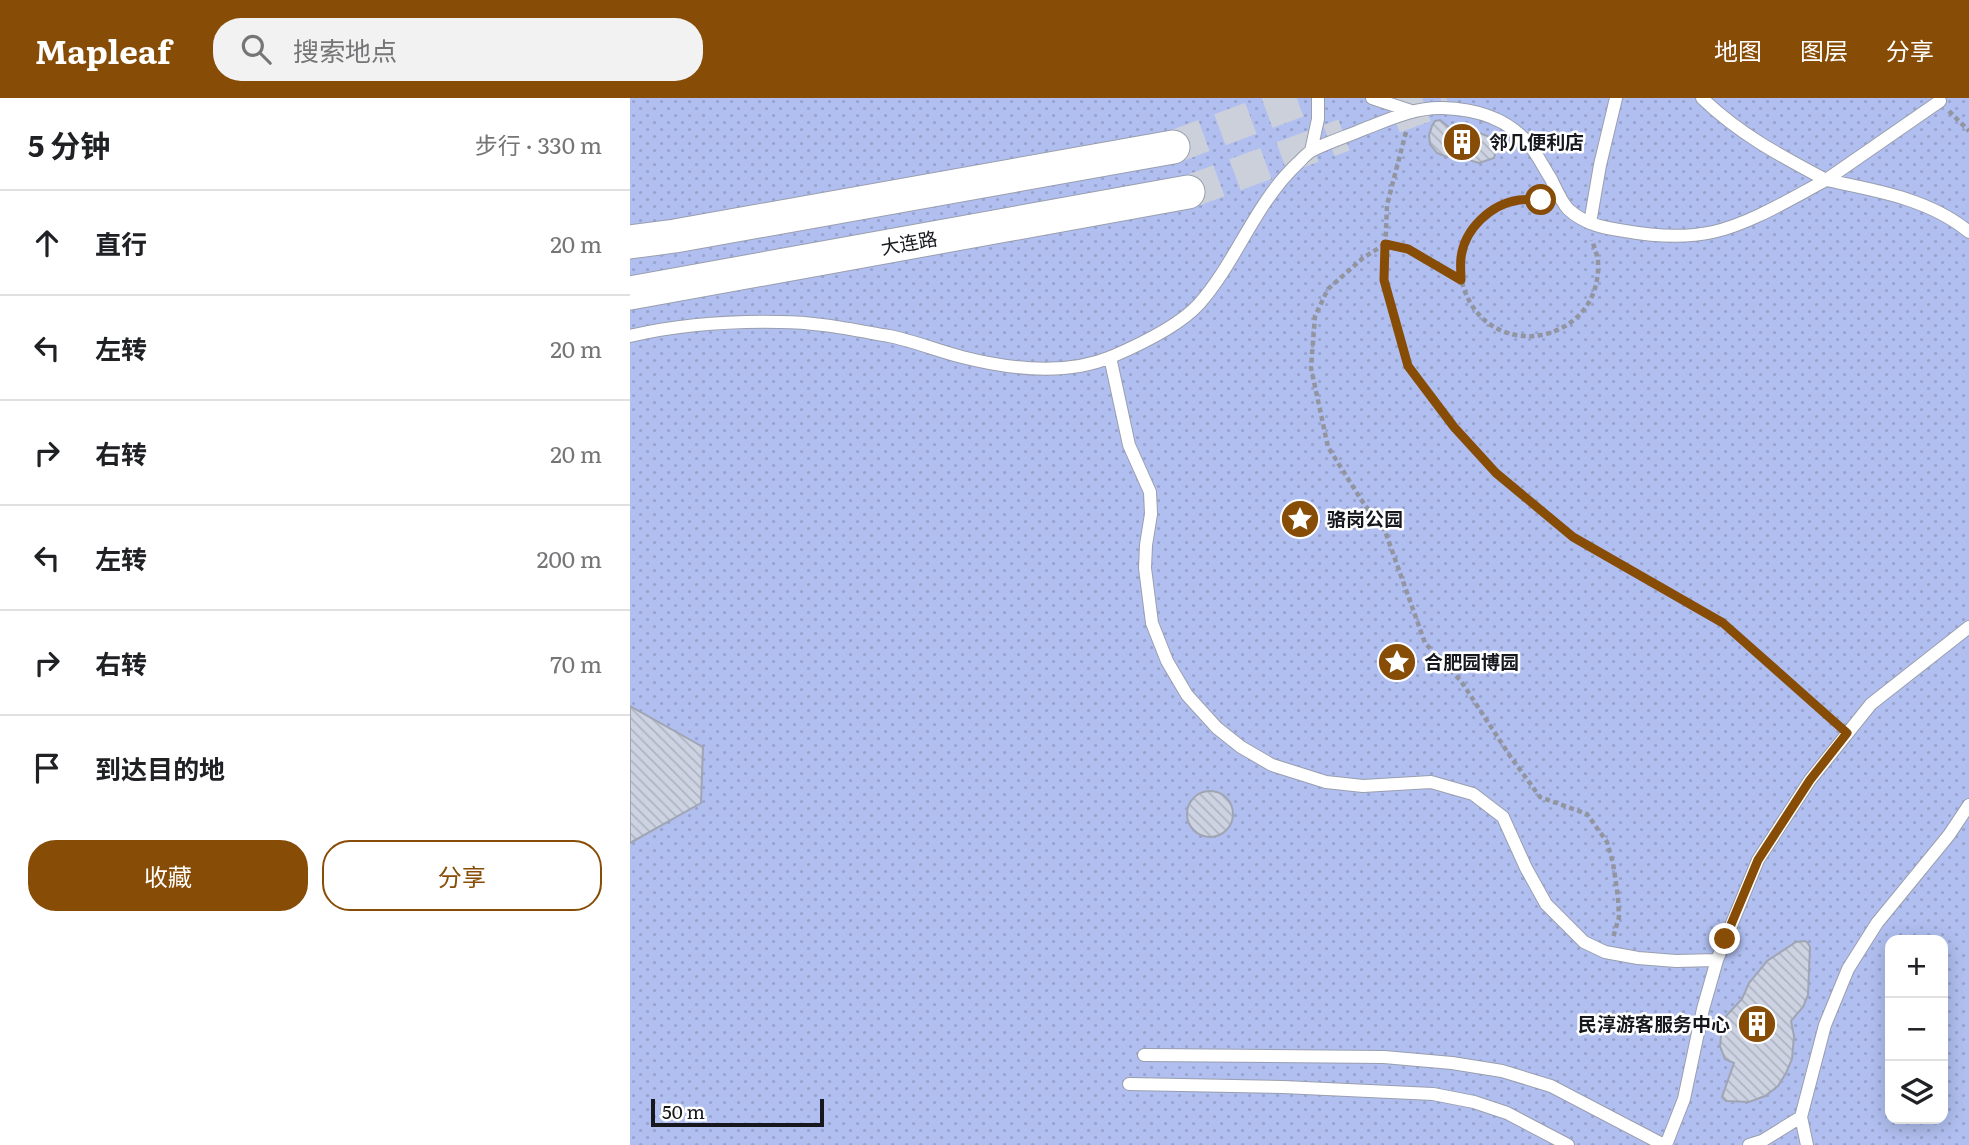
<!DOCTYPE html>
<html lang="zh">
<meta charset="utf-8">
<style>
:root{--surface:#fff;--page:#f2f2f2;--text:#202124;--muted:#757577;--line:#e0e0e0;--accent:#874c06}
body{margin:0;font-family:Literata,"Noto Sans SC",serif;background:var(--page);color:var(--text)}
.controls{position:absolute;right:21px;bottom:21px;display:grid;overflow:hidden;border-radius:14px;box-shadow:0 4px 18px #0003}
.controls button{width:63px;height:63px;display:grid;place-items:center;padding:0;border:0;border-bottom:2px solid var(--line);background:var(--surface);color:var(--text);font:35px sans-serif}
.scale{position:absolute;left:21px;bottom:18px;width:173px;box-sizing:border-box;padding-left:7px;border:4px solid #16181d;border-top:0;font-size:19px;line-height:24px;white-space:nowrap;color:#16181d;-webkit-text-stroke:5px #fff;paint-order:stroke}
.stop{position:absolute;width:21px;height:21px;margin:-16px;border:5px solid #874c06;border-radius:50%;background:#fff}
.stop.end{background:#874c06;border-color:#fff;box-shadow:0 2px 7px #0008}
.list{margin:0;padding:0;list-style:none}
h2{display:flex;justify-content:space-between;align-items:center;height:91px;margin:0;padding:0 28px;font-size:30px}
h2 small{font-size:23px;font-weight:400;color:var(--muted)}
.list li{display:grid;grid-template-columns:46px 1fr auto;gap:21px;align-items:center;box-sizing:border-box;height:105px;padding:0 28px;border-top:2px solid var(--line)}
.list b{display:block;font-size:26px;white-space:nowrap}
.list em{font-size:23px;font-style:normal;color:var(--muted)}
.actions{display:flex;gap:14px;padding:21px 28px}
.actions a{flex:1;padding:16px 0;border:2px solid var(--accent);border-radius:28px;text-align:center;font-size:24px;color:var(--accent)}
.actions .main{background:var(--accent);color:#fff}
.icon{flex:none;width:38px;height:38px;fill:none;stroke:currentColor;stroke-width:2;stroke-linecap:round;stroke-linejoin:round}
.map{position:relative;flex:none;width:1339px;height:1047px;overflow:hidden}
header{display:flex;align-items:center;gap:42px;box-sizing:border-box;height:98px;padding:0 35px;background:var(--accent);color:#fff}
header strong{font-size:33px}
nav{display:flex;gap:38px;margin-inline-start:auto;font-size:24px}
.search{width:490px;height:63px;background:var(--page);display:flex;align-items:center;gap:18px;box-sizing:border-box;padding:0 24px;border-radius:28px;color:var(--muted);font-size:26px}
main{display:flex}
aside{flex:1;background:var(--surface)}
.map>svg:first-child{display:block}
.park{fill:url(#park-dots);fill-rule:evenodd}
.building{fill:url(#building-back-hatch);stroke:#a0a5b4;stroke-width:2}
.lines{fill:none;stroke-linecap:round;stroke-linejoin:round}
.secondary-tunnel{stroke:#ccd0db;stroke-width:33;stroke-dasharray:33 17;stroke-linecap:butt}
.service-casing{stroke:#9a9fae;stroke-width:14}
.secondary-casing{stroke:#9a9fae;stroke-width:35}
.path{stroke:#92959f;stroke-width:4.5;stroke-dasharray:5 3.5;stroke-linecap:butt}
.service{stroke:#fff;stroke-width:12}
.secondary{stroke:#fff;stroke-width:33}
.route{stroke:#874c06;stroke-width:9}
.labels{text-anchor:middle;stroke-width:5;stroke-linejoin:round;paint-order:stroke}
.poi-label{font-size:19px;font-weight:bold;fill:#16181d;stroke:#fff;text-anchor:start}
.street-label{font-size:19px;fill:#16181d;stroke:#fff}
</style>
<header>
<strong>Mapleaf</strong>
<div class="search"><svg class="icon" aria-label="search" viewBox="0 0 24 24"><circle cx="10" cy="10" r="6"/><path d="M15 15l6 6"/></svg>搜索地点</div>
<nav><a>地图</a><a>图层</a><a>分享</a></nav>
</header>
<main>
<aside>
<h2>5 分钟<small>步行 · 330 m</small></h2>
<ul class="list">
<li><svg class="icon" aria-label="ahead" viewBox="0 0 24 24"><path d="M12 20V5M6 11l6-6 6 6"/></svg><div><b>直行</b></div><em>20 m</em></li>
<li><svg class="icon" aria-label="left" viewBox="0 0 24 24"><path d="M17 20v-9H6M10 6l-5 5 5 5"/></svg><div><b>左转</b></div><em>20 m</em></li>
<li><svg class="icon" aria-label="right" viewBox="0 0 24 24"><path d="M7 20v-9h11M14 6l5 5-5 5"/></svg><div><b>右转</b></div><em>20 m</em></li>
<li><svg class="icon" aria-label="left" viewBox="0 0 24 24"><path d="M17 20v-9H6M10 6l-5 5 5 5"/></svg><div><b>左转</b></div><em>200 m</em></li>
<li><svg class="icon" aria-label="right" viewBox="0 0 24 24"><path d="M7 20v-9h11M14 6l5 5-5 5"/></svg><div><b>右转</b></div><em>70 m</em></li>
<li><svg class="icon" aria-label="arrive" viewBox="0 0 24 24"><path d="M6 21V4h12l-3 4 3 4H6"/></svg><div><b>到达目的地</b></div></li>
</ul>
<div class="actions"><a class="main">收藏</a><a>分享</a></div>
</aside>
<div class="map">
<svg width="1339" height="1047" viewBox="0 0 1339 1047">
<defs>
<pattern id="park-dots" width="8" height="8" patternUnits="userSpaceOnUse" patternTransform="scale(1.75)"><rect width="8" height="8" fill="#b0bff0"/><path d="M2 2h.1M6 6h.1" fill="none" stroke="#97a3cd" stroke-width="1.8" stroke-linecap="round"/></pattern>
<pattern id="building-back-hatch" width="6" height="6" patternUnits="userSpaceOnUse" patternTransform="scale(1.75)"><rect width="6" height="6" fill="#cdd3e2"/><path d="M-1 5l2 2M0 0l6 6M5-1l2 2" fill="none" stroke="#afb4c1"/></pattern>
</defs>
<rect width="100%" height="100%" fill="#ecf0fd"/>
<path class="park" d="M0 0H1339V1047H0ZM1260 842H1313V1021H1260Z"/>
<path class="building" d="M810 22 820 30 823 35 844 33 860 39 867 49 864 60 849 65 832 60 822 54 817 59 807 55 800 46 799 37 802 28 805 23Z
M0 608 73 649 71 705 0 745Z
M557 716a23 23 0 1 1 46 0a23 23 0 1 1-46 0Z
M1174 843 1177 844 1180 849 1178 897 1173 909 1161 923 1164 938 1162 961 1156 975 1148 988 1135 998 1119 1004 1096 1003 1092 999 1104 965 1095 961 1090 948 1092 929 1096 918 1112 901 1119 885 1137 863 1166 844Z"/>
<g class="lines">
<path class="secondary-tunnel" d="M764 19 816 0
M543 49 676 0
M558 94 714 37"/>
<g class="service-casing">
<path id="service" d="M742 0 781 13
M1072 0C1109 36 1151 58 1196 82L1310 3
M681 53 688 21V0
M960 125 970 67 986 0
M0 238C47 227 102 223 150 224 187 224 224 232 259 238 284 243 308 253 332 259 379 271 435 278 481 259 509 247 549 228 569 206 607 163 625 105 668 65 672 61 677 55 683 52 699 44 718 38 734 31 760 21 785 9 813 10 846 11 877 20 899 46 907 56 914 70 921 81 926 91 931 103 938 111 954 126 974 130 995 133 1023 138 1055 140 1083 134 1120 126 1162 100 1196 82 1244 92 1300 101 1339 134
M480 259 499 347 520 394 521 416 516 447 515 470 522 525 537 563 557 597 587 630 611 649 642 667 696 684 733 688 801 684 843 696 873 719 896 770 916 806 954 844 975 854 1008 860 1046 863 1087 862
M514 957 754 959 822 965 872 973 921 988 1034 1047
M499 986 653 989 803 996 844 1004 877 1015 938 1047
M1171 1019 1177 1047
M1036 1047 1054 1001 1073 911 1087 862 1128 762 1180 682 1241 606 1339 529
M1119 1047 1132 1043 1171 1019 1195 927 1218 871 1247 825 1319 737 1339 707"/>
</g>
<g class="secondary-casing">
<path id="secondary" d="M0 144 45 138 543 49
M0 195 558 94"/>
</g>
<path class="path" d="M1319 13 1339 33
M776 34 757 107 754 182 778 268 824 329 866 375 943 439 1093 525 1206 626
M914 103C886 99 861 107 844 130 831 147 827 170 834 191 861 268 973 245 968 163 967 156 964 149 962 142
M831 182 778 151 755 146 733 160 698 191 685 218 681 270 698 349 732 403 755 433 795 545 831 583 880 658 910 699 957 716 977 744 983 765 988 799 989 819 983 840"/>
<use href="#service" class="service"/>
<use href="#secondary" class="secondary"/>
</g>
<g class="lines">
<path class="route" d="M911 102C904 102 896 101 889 102 861 106 834 131 831 160 830 167 831 175 831 182L778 151 755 146 754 182 778 268 824 329 866 375 943 439 1093 525 1217 635 1180 682 1128 762 1095 841"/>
</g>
<defs>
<g id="building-disc" transform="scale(2.0125)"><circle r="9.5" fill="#874c06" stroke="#fff"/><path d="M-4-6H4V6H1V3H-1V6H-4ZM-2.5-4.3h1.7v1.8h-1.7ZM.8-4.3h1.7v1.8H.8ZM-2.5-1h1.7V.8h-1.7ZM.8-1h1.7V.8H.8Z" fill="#fff"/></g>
<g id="sight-disc" transform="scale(2.0125)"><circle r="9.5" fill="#874c06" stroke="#fff"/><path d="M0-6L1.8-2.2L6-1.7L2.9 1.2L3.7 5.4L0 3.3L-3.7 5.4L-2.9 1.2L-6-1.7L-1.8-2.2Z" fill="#fff"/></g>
</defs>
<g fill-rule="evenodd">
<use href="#building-disc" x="832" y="44"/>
<use href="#sight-disc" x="670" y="421"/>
<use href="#sight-disc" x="767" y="564"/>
<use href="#building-disc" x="1127" y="926"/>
</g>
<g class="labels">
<g class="poi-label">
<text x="859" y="51">邻几便利店</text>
<text x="697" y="428">骆岗公园</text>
<text x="794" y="571">合肥园博园</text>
<text x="1100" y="933" text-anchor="end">民淳游客服务中心</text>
</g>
<g class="street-label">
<text transform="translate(279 145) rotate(-10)" y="7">大连路</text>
</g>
</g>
</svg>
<div class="controls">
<button>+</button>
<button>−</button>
<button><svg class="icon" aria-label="layers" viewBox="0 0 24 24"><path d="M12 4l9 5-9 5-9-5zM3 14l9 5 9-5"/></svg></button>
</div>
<div class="scale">50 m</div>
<div class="stop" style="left:911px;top:102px"></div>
<div class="stop end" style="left:1095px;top:841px"></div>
</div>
</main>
